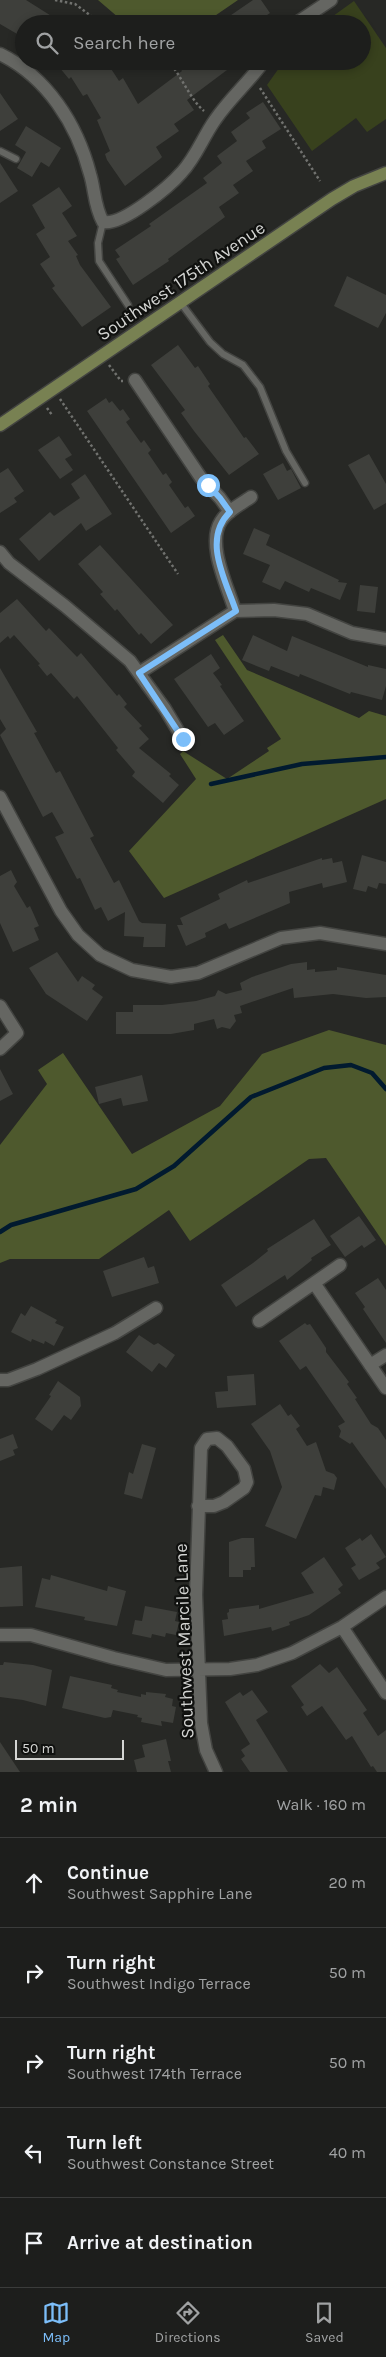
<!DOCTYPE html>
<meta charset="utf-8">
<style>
:root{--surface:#1d1e1c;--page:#2a2b29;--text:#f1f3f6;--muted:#a0a2a3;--line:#3b3c3b;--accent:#7cbef9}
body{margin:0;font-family:Karla,sans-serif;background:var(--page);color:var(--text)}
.scale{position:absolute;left:15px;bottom:12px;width:109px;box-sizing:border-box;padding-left:5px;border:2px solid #d4d5d3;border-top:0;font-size:14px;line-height:18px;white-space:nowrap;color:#d4d5d3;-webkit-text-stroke:4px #10110f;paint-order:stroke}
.stop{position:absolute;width:15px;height:15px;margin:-11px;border:4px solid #7cbef9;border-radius:50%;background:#fff}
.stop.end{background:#7cbef9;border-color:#fff;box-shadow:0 1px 5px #0008}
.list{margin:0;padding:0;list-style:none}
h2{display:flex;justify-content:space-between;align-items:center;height:65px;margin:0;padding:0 20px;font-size:21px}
h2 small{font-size:16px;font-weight:400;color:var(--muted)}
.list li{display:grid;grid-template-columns:32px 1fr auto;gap:15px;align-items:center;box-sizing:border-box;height:90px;padding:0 20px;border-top:1px solid var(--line)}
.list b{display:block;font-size:19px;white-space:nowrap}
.list p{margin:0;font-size:16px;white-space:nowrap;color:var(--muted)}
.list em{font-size:16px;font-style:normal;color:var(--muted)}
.icon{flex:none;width:28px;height:28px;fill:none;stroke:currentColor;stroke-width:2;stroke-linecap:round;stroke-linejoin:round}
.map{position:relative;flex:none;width:386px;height:1772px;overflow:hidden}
.search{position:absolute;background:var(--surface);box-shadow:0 2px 8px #0003;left:15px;right:15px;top:15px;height:55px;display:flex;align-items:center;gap:12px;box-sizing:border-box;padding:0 18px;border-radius:28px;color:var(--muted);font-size:19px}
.sheet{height:515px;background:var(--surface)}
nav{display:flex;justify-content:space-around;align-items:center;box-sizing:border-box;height:70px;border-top:1px solid var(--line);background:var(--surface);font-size:14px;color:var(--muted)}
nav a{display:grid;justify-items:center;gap:2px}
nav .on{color:var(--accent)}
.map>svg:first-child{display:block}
.green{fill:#38411d}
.forest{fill:#4e592d}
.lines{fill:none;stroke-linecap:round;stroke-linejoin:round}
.stream{stroke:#011a2f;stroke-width:4.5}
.building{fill:#3e3f3b}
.service-casing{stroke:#434441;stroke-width:9}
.minor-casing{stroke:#434441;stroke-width:15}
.secondary-casing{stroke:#434441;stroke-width:15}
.path{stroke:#71726f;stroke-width:2.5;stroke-dasharray:2.5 2.5;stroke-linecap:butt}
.service{stroke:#656662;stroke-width:6}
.minor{stroke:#656662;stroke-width:12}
.secondary{stroke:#788152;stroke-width:12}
.route{stroke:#7cbef9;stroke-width:6}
.labels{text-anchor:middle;stroke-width:4.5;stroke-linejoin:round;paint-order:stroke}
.street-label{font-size:18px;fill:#d4d5d3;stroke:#10110f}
</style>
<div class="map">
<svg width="386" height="1772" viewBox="0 0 386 1772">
<rect width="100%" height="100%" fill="#272825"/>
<path class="green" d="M354 1 386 48V119L367 132 356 118 312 151 267 85 284 61H362V24H322Z"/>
<path class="forest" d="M98 0H238L203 24H126Z
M223 635 247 670 359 718 369 711 386 716V799L164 898 129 851 196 779 180 754 183 751 227 779 269 751 267 748 281 739 215 640Z
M329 1030 386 1045V1246L326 1158 309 1159 190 1241 169 1210 99 1259H10L0 1263V1145L47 1084 38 1070 63 1053 132 1154 220 1106 262 1054Z"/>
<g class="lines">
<path class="stream" d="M211 784 302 764 386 757
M0 1232 11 1225 136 1189 174 1166 251 1097 324 1068 351 1065 372 1073 386 1089"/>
</g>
<path class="building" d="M0 0H26L64 24H24V38L0 24Z
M253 0H261L270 13 254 24H218Z
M54 61H106L119 81 123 78 138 104 182 71 176 61H239L187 100 194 110 174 124 179 131 156 147 162 157 160 159 125 186 107 160 105 154 110 151 97 120 101 118 87 94 83 96 71 77 69 79Z
M0 93 18 119 0 131Z
M263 102 281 129 262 141 266 148 246 161 253 171 233 185 239 193 219 207 225 217 168 259 169 261 133 285 116 259 120 257 115 250 151 226 149 224 207 183 203 178 222 163 217 156 237 141 231 132 250 118 246 113Z
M26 126 61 148 49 167 41 162 32 177 17 168 26 152 15 145Z
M0 163 18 191 0 203Z
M59 187 72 206 62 213 77 236 68 241 78 255 76 256 80 265 111 307 82 327 52 288 55 286 40 264 50 257 36 234 45 228 32 205Z
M347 276 386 295V313L378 328 334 306Z
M178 345 195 368 198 366 210 384 208 386 244 438 246 437 259 454 229 475 194 431 181 413 185 410 151 365Z
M106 398 109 403 112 401 120 411 123 409 130 419 126 422 141 443 144 440 151 450 148 453 163 475 166 473 172 482 169 485 185 508 188 506 195 516 171 533 87 411Z
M59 436 72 455 65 459 73 470 60 479 38 450Z
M369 454 386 484V503L374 510 348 465Z
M283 463 287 471 291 469 301 488 278 500 263 474Z
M8 468 24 491 14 498 17 502 0 513V473Z
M85 474 112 514 86 531 81 523 39 561 19 539 50 512 54 516 80 498 71 484Z
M254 528 270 535 266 545 339 580 338 582 347 583 340 600 311 588 309 592 285 581 280 590 262 582 270 565 243 554Z
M100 545 173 625 151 644 141 633 139 635 117 609 115 611 100 594 103 592 78 564Z
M360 585 378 587 375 613 357 611Z
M17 599 46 631 49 628 77 657 81 653 117 696 119 694 127 704 124 707 142 726 139 728 149 739 139 748 171 774 169 776 179 785 163 803 132 776 135 772 116 750 118 748 77 696 74 699 51 673 47 676 38 665 40 664 14 635 10 639 8 636 0 643V613Z
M253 635 287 651 292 636 368 667V665L386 669V686L382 700 351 692 350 694 300 674 299 677 271 666 269 671 242 660Z
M211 654 220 668 213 673 222 685 220 686 244 721 224 735 215 723 208 727 174 679Z
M0 668 37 732 34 733 56 773 60 771 94 836 90 838 114 883 119 880 139 921 142 923 166 924 165 947H143L144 937 124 936 125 912 108 921 101 907 95 910 80 878 77 879 55 837 64 833 52 812 43 817 0 735 6 729 0 719Z
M362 855 386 862V884L379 883 377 889 368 886 366 892 353 889Z
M322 858V860L332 858 333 863 342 861 347 882 323 888 322 883 289 892 290 903 229 929 226 923 205 933 206 937 186 946 177 925H183L180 918 220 899 218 894 247 880 248 883Z
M11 870 17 882 14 886 27 908 30 906 39 926 34 928 39 940 13 952 0 923V876Z
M57 952 78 982 82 976 95 985 92 989 103 997 87 1021 46 994 29 968Z
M307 962V970L315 969V972L337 970V967L386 975V997L366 998 333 994 294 998 293 988 240 1006 242 1013 234 1015 236 1021 230 1029 222 1027 217 1029 214 1019 194 1024V1030L171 1034H116V1012H133V1005H162L196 1001 215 996 218 990 226 994 242 990 240 983 252 977 291 964Z
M0 1069 13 1094 0 1101Z
M142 1075 148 1101 123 1106 121 1098 99 1104 95 1087Z
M359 1216 376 1240 364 1248 362 1245 345 1257 330 1236Z
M314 1219 331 1245 311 1258 312 1260 287 1280 285 1275 236 1307 221 1285 253 1263 268 1251 267 1249Z
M144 1257 148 1268 154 1266 159 1283 112 1297 103 1271Z
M378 1278 386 1290V1343L363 1309 365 1307 355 1293Z
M31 1306 57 1320 55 1323 64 1327 54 1346 45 1341 44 1344 32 1339 31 1342 11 1332 21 1313 25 1316Z
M305 1323 307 1325 310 1324 326 1348V1352L349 1382 347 1384 357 1398 355 1399 371 1424 378 1428 386 1440V1489L352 1442 350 1444 339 1437 341 1431 338 1426 345 1422 306 1366 300 1370 279 1341Z
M139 1335 154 1345 158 1343 175 1355 166 1368 159 1363 152 1372 126 1352Z
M254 1374 256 1405 217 1408 215 1392 228 1391 227 1376Z
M58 1381 80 1397 81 1406 71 1420 64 1415 52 1431 35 1419 51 1396 49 1395Z
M280 1404 288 1416 291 1414 300 1426 296 1429 307 1446 316 1442 326 1471 334 1474 337 1478 334 1490 323 1487 321 1496 315 1495 296 1539 265 1526 282 1487 270 1451 251 1424Z
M13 1434 18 1448 13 1450 15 1455 0 1461V1439Z
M142 1444 156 1448 142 1499 124 1494 129 1472 133 1474Z
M371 1534 386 1557 376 1563 380 1568 359 1580 351 1568 356 1565 345 1548 360 1538 362 1541Z
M242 1538H254L255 1567H251V1570H243V1577H229V1542Z
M324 1557 343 1585 338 1589 341 1593 309 1615 289 1622 290 1625 272 1631 271 1627 224 1636 222 1620 228 1619 227 1613 229 1612V1609L259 1605V1609L314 1593 301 1573Z
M22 1566 23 1606 0 1607V1568Z
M51 1575 107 1591 108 1586 126 1591 117 1626 84 1620 85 1617 35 1607 42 1578 50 1580Z
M145 1606 177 1612 175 1621 179 1622 176 1635 166 1633 165 1637 152 1634 151 1638 132 1634 135 1620 142 1621Z
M4 1662 33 1665 52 1670 46 1706 23 1700 0 1697V1665H3Z
M320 1664 329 1673 337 1667 367 1710 363 1713 378 1736 386 1730V1772H377L373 1766 371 1767 352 1736 346 1740 322 1706 307 1716 301 1707 304 1705 291 1686Z
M70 1676 112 1685 111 1688 118 1690 117 1692 141 1697V1694L146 1695V1692L166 1694 165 1697 173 1699 172 1706 176 1707 173 1723 161 1721 162 1726 141 1722 142 1718 137 1717 138 1715 113 1710 111 1717 105 1718 62 1708Z
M252 1690 268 1712 256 1720 288 1772H250L241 1759 245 1756 241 1750 250 1744 225 1702 240 1692 243 1696Z
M166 1739 171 1761H168L171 1772H137L134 1760 145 1757 142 1745Z
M0 1742 20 1772H0Z"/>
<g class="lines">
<g class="service-casing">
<path id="service" d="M0 151 16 159
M103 222 98 243 99 261 128 305
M180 302 210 342 223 354 243 365 260 387 286 451 305 483"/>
</g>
<g class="minor-casing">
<path id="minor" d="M295 24 331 0
M0 54C47 77 77 124 90 174 95 190 94 206 103 222 122 226 169 187 182 172 196 157 203 137 215 120 229 99 249 82 264 61
M135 380 201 478 220 498 230 512
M0 552 9 563 65 606 130 661 165 709 183 739
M235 611C228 587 206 544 221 521 227 511 241 504 251 497
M139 673 235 611 274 610 307 614 352 633 386 639
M0 797 61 911 78 935 100 955 132 970 171 977 198 973 281 938 320 933 386 944
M0 1006 17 1033 0 1049
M314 1283 386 1388
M259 1321 340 1265
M370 1365 386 1355
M0 1380H8L37 1369 115 1333 156 1308
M198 1506H214L224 1502 244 1488 247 1482 244 1469 227 1446 217 1438 207 1439 201 1448 196 1595 201 1723 206 1750 216 1772
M342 1627 386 1693
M0 1635H31L114 1658 166 1670 230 1669 257 1665 292 1653 342 1627 386 1597"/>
</g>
<g class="secondary-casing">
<path id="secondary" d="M0 425 332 199 354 186 386 173"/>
</g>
<path class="path" d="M55 0 75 4 102 24
M168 61C182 76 189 98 204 111
M260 88 320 181
M109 365 121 381H123
M60 399 178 574
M47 408 52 415"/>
<use href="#service" class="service"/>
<use href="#minor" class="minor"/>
<use href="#secondary" class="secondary"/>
</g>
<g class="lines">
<path class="route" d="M183 739 139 673 236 611C225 579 202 539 230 512L220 498 208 485"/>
</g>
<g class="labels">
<g class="street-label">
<text transform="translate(181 281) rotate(-34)" y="6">Southwest 175th Avenue</text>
<text transform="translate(184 1641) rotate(-92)" y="6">Southwest Marcile Lane</text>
</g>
</g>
</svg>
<div class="scale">50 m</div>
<div class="stop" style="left:208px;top:485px"></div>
<div class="stop end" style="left:183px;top:739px"></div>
<div class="search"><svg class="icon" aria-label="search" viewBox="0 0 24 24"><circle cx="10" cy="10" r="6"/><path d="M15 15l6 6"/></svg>Search here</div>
</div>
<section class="sheet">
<h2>2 min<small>Walk · 160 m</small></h2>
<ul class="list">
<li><svg class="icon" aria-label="ahead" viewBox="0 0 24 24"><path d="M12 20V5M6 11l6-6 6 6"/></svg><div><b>Continue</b><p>Southwest Sapphire Lane</p></div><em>20 m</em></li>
<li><svg class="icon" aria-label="right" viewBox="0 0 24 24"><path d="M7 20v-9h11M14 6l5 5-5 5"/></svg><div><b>Turn right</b><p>Southwest Indigo Terrace</p></div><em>50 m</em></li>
<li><svg class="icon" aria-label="right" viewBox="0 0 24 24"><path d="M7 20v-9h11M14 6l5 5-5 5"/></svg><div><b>Turn right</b><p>Southwest 174th Terrace</p></div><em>50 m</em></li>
<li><svg class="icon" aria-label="left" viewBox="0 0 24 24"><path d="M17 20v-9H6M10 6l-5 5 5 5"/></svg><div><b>Turn left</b><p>Southwest Constance Street</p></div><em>40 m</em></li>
<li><svg class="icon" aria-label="arrive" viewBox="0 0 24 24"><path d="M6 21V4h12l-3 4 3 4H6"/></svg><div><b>Arrive at destination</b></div></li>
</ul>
</section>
<nav>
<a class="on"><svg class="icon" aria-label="map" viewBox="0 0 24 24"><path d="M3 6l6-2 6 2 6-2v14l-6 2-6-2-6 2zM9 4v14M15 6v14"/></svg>Map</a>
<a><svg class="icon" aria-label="directions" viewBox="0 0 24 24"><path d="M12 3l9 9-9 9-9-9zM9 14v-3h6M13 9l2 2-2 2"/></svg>Directions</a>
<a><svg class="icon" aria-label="saved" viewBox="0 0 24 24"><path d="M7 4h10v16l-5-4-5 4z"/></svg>Saved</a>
</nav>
